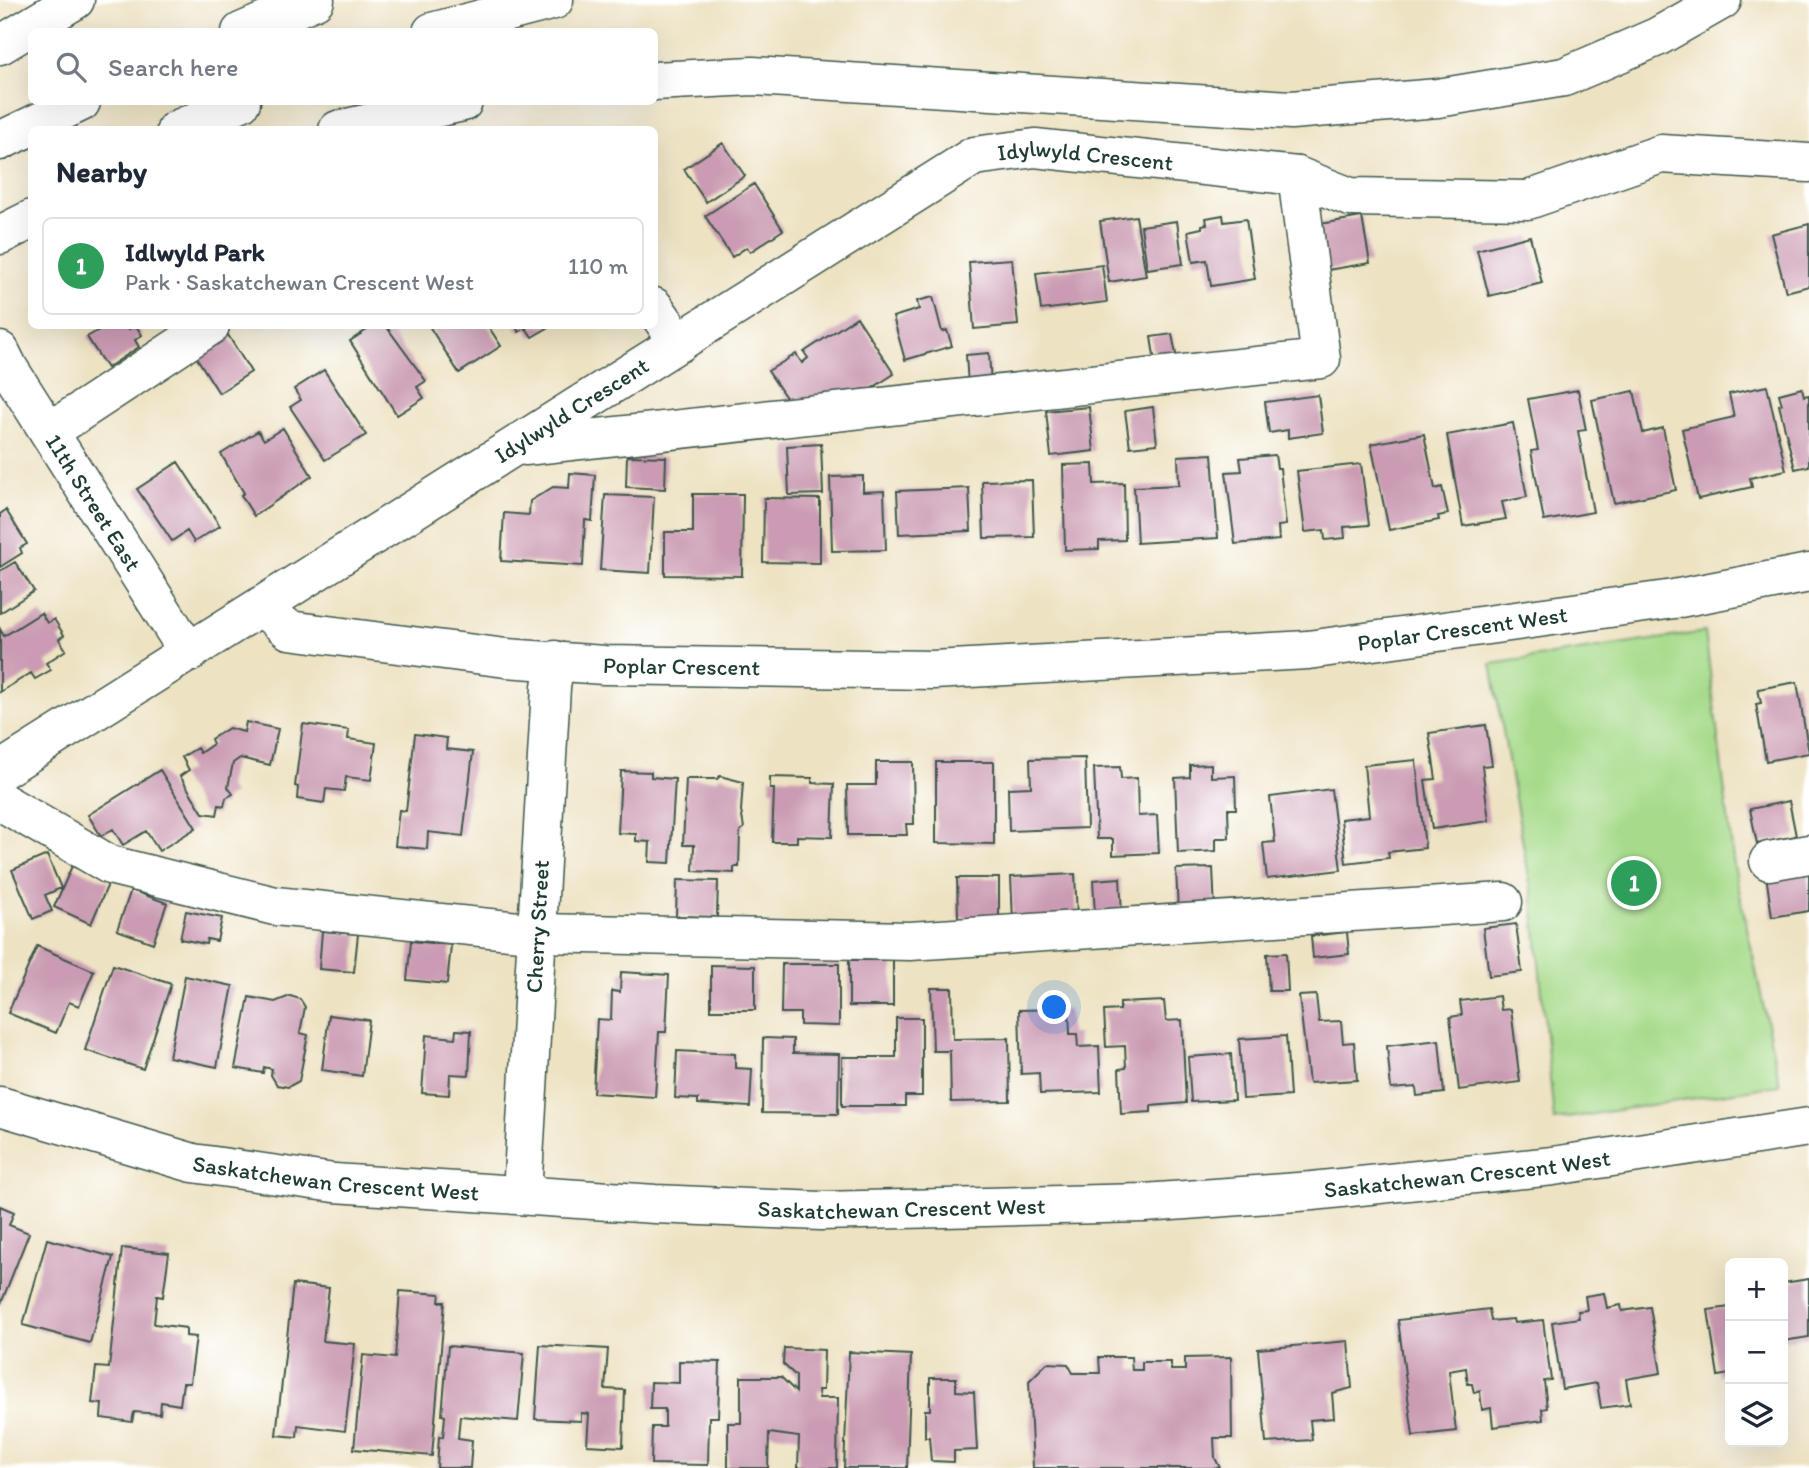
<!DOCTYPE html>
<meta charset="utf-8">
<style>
:root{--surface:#fff;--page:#f2f2f3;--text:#1f2937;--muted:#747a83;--line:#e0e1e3;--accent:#0b8043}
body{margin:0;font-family:Itim,sans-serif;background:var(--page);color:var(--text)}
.controls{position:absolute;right:21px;bottom:21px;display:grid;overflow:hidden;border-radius:10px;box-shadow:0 7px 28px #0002}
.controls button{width:63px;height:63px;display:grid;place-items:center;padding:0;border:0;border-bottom:2px solid var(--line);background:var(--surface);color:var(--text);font:35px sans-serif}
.you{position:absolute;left:1055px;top:1008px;width:24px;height:24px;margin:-18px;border:5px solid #fff;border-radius:50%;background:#1a73e8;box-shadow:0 0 0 10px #1a73e833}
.badge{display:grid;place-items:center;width:46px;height:46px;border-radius:50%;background:var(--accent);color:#fff;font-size:23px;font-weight:700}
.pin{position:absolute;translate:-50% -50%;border:4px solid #fff;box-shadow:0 2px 7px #0006}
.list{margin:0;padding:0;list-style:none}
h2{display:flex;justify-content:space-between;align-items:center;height:91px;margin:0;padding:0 28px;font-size:30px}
h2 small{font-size:23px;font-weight:400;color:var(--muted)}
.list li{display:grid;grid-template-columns:46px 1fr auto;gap:21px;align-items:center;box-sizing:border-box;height:98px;margin:0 14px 14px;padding:0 14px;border:2px solid var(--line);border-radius:10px}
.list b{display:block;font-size:26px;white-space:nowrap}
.list p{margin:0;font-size:23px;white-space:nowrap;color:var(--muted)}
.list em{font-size:23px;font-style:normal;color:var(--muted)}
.icon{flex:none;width:38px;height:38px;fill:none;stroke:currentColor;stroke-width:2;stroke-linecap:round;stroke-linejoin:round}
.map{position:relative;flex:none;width:1809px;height:1468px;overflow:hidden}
.search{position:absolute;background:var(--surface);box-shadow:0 7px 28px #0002;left:28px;top:28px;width:630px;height:77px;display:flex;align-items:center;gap:18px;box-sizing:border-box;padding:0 24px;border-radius:10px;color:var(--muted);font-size:26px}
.panel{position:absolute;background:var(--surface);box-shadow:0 7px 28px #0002;left:28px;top:126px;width:630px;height:203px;border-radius:10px}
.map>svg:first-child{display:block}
.green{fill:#a7db8b;stroke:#638c60;stroke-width:2}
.building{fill:#cb9bb3}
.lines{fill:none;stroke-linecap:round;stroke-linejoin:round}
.minor-casing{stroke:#3e5649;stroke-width:41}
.highway-casing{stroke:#3e5649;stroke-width:41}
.minor{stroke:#fff;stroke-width:38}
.highway{stroke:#fff;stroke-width:38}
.labels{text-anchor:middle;stroke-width:7;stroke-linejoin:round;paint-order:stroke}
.street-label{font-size:23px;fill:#1f3d34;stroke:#fff}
</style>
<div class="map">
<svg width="1809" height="1468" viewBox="0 0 1809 1468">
<rect width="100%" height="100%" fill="#fff"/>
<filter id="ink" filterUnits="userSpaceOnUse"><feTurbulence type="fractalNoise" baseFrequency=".0143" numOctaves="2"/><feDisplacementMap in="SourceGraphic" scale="14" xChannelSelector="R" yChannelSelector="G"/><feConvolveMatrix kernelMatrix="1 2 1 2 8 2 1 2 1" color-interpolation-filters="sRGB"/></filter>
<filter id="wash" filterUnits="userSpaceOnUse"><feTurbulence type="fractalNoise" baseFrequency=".00686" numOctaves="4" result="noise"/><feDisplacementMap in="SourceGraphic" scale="28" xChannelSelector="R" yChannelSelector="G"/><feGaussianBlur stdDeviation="1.57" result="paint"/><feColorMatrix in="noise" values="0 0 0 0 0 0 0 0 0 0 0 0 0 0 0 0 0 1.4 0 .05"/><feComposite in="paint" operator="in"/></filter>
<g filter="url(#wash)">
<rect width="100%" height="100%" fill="#ede2c2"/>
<path class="green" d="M1705 632 1734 866 1780 1085 1554 1120 1533 899 1491 664Z"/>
<g id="blocks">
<path class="building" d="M723 143 745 176 706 202 684 169Z
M754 184 783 230 750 252 747 247 732 257 705 216Z
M1223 215 1224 222 1246 219 1255 279 1211 286 1207 260 1193 262 1188 231 1202 228V225L1207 224 1206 218Z
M1136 216 1146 276 1109 282 1100 221Z
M1362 217 1370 263 1321 271 1314 225Z
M1177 221 1183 264 1147 269 1141 226Z
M1809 224V286L1786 292 1771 234Z
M1530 236 1542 283 1489 296 1477 250Z
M1012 259 1018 325 974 329 969 262Z
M1102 265 1107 302 1041 310 1036 273Z
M933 297 942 332 947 330 952 346 905 360 893 317 919 309 917 301Z
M857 317 894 374 840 409 791 405 768 371 796 354 802 363 808 358 804 352Z
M106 326H127L129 329 136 326 142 335 135 340 139 347 107 368 87 337Z
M373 326H386L426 381 417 387 424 398 397 415 350 341Z
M429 326H488L501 346 459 373Z
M515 326H551L532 337 526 328 519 332Z
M223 327 251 372 219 393 190 347Z
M1172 334 1178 365 1156 369 1151 337Z
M989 353 991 384 968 385 966 355Z
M324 370 366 435 325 460 290 407 301 400 294 389Z
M1767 386 1786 470 1750 478 1752 487 1698 499 1682 429 1734 417 1729 394Z
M1802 388 1804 396 1809 395V466L1795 469 1779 405 1782 404 1779 394Z
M1578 390 1586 430 1578 431 1593 512 1544 521 1531 451 1538 450 1528 399Z
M1634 391 1643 433 1663 428 1676 490 1614 503 1592 400Z
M1318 395 1323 433 1288 438V430L1269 433 1265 402Z
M1089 407 1094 451 1051 456 1046 411Z
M1153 407 1157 444 1130 447 1125 411Z
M1513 423 1527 497 1502 502 1506 519 1463 526 1447 435Z
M283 428 312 476 254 516 241 495 244 493 221 454 258 431 264 440Z
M1424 434 1435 489 1442 487 1448 514 1438 516 1439 520 1389 530 1371 444Z
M821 444 823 494 789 495 787 446Z
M1212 454 1218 538 1137 543 1134 487 1179 485 1178 456Z
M1275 455 1277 468H1280L1286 525 1278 526 1279 540 1235 544 1226 472 1242 471 1240 458Z
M627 456 666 457 665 489 626 487Z
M178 462 220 526 194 542 187 531 172 541 137 489Z
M1093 464 1094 484 1124 483 1125 540 1099 541V549L1065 550 1063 465Z
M1361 464 1369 525 1344 527 1345 538 1325 540 1324 530 1305 532 1297 471Z
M570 473 595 475 592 521 585 520 583 566 501 561 504 513 529 515 530 501 553 487 569 488Z
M863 476V492L884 491 886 550 832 551 830 477Z
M1032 480 1034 537 984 538 982 481Z
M969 488 971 531 899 534 897 491Z
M693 494H743L742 576 665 575V532H693Z
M605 495 654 497 650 573 600 570Z
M764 498 820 499V563L763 562Z
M6 510 27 544 20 548 22 553 0 567V514Z
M15 562 34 591 0 613V571Z
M41 613 47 623 54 619 64 635 59 639 66 650 46 663 51 670 35 679 31 673 0 692V629L4 636Z
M1797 682 1809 753 1766 761 1756 704 1761 703 1758 689Z
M246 722 278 729 270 765 240 758 233 763 228 787 233 794 226 798 224 806 219 805 217 815 203 813 180 776 189 770 182 757 197 748 200 753 213 744 211 739 229 728 244 732Z
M303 724 349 730 348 739 376 743 371 780 346 777 344 791 326 789 324 803 297 799 298 787 295 786Z
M1486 725 1492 765 1482 766 1489 821 1432 829 1425 780 1436 779 1429 733Z
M415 734 447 738 446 749 473 752 463 836 428 832 427 849 395 846 399 810 406 811Z
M1085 758 1087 828 1009 831 1008 788 1031 787 1030 759Z
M1416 760 1425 848 1388 852 1389 858 1346 863 1341 819 1369 816 1364 765Z
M876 762H913L914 824H906L907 835H848L847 785H876Z
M936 762H994V844L936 843Z
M1211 764V777L1235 776 1236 809H1228L1229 838H1216V851L1178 853 1175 778 1190 777V765Z
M1120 767 1121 779 1137 778 1138 816 1157 815 1159 853 1113 855V839H1097L1094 768Z
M160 770 196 828 159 851 146 831 123 845 113 829 101 836 88 815Z
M621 771 651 772V777L675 779 670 863 649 862 650 842 636 841V834L618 833Z
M720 776 743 782 741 811 744 828 740 831 739 867H734V873L693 871 694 845H683L686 779H717Z
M770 777 812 778V783L834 784 832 837 797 836V842H772L774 789H770Z
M1331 789 1341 870 1267 879 1263 843 1275 842 1270 797Z
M1789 801 1796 836 1757 844 1750 809Z
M47 855 61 888 45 895 52 911 33 919 12 870Z
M72 866 109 882 91 924 54 907Z
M1213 868 1215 911 1178 912 1176 869Z
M1809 868V911L1772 917 1766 875Z
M1075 874 1077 917 1013 920 1011 877Z
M957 878H999V918H958Z
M1120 878 1122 914 1095 915 1093 880Z
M677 880 718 881 717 917 676 916Z
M131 890 167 903 153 943 117 930Z
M186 911 222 918 217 941 207 939 206 944 180 939Z
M1516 924 1522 972 1489 976 1483 928Z
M322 931 358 934 354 972 319 969Z
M1347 932 1349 954 1313 958 1311 936Z
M411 941 451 945 447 984 407 980Z
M37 946 94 971 79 1006 69 1002 56 1033 8 1013Z
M1286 953 1288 991H1269L1267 954Z
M849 960H893V1006H849Z
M782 964H839V1026L800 1025V1013H781Z
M113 965 171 984 143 1069 85 1050Z
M711 965 755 966V1010H711Z
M621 972 669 975 666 1032H659L655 1097 593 1093 597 1019 611 1020 612 991 620 992Z
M185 976 233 986 217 1067 169 1057Z
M931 988H952L953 1039 1009 1038 1010 1101 951 1102 950 1051H933Z
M1316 995 1319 1022 1341 1021 1343 1043 1354 1042 1357 1080 1309 1083 1299 996Z
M290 996 300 999 305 1007 300 1033 308 1035 299 1081 288 1087 277 1085 271 1075 272 1069 264 1067 263 1073 235 1068 249 997 275 1002Z
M1499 996 1501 1010 1511 1009 1520 1082 1459 1090 1450 1017 1462 1015 1460 1001Z
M1164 1001 1166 1021 1182 1020 1186 1103 1151 1106V1112L1121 1114 1119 1069 1126 1068 1125 1046 1106 1047 1104 1011 1120 1010V1003Z
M1069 1009 1070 1034H1077L1078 1047 1099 1046 1101 1092 1040 1094 1039 1073 1021 1074 1019 1010Z
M329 1015 369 1020 362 1076 322 1070Z
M896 1018H922V1096H905V1106H842V1057H896Z
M456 1030 471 1031 469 1075 450 1074 449 1095 422 1093 426 1035 455 1038Z
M1286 1036 1290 1096 1243 1099 1239 1039Z
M763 1038 793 1039V1053L839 1054 838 1114 762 1113Z
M1439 1040 1444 1093 1417 1096 1416 1087 1391 1089 1387 1046Z
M677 1051 735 1054V1068L752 1069 750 1107 698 1104V1099L675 1098Z
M1231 1054 1234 1100 1191 1102 1188 1057Z
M0 1206 14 1212 9 1225 29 1233 0 1306Z
M47 1239 113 1257 90 1343 23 1325Z
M122 1248 169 1253 163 1297 157 1296 154 1324 186 1328V1336L196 1337 190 1383H183L180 1405 161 1402 160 1414 134 1412 132 1422 101 1418 102 1404 92 1403 96 1367 109 1368Z
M1809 1279V1337L1783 1341V1283Z
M293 1284 329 1288 323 1341 355 1344 345 1431 298 1425 297 1437 276 1435Z
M400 1291 440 1294 439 1302H445L432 1456 354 1449 363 1355 395 1358Z
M1604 1293 1607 1308 1621 1305 1622 1311 1650 1307 1661 1373 1626 1379 1630 1404 1601 1408 1597 1383 1562 1389 1552 1322 1579 1318 1578 1311 1587 1310 1585 1296Z
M1730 1307V1374L1718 1376 1708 1310Z
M1489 1309 1491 1321 1513 1319 1514 1323 1543 1320 1551 1380 1544 1381 1547 1408 1542 1409 1543 1420 1493 1427 1491 1408 1482 1410 1480 1391 1474 1393 1472 1384H1468L1466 1368 1449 1371 1456 1431 1413 1436 1398 1320Z
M1348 1341 1352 1388 1332 1393 1334 1418 1310 1420 1312 1440 1266 1443 1258 1349Z
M540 1345 608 1349 605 1389 625 1390 623 1447 587 1445 589 1414 581 1413V1421L535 1419Z
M448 1346 524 1353 518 1421 460 1416 458 1438 472 1440 470 1468H437L439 1436 443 1437 445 1416 442 1415Z
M784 1348 824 1350 823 1390H818L819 1398H838L837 1468H798L799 1437 769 1433 768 1468H728V1423H741V1377H781L796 1392V1376L783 1364Z
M849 1352 911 1355 907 1468H844Z
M1099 1357H1131L1132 1370H1142V1362H1171V1370H1185V1358L1231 1357 1232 1438H1214L1215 1458 1220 1468H1033L1029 1381 1047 1363 1068 1364 1073 1373H1100Z
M679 1361 720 1362 718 1417H709L708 1465 651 1464 652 1427H665V1409H650L651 1382 679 1383Z
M930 1378H956V1391L974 1392 977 1450 954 1451V1462L931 1461 929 1437H925V1410H930Z"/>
</g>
</g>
<g filter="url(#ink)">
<use href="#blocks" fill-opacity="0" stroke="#3e5649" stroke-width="2"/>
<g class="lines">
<g class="minor-casing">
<g id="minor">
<path d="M0 45 75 0"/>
<path d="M654 307 679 343"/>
<path id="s1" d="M0 351 9 369 189 653"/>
<path d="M49 432 210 326"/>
<path d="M525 446 1321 359 1297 176"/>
<path id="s2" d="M262 607 289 630 506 658 604 665 933 670 1308 650 1674 599 1809 573"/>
<path id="s3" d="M0 771 974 156 1035 148 1297 176 1350 197 1528 200 1661 154 1809 163"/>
<path d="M0 801 110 865 275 906 539 933 910 941 1503 902"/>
<path d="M1769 861 1809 854"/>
<path id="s4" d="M0 1106 193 1163 334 1183 655 1204 821 1211 1144 1203 1312 1191 1553 1166 1809 1127"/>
<path id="s5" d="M522 1194 551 687 555 660"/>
</g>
</g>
<g class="highway-casing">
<path id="highway" d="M241 32 315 0
M432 32 554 0
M654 81 753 76 1291 110 1438 98 1564 77 1657 37 1722 0
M176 130 241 102
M338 130 463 102
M0 141 81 102
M0 235 32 219"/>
</g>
<use href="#minor" class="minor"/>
<use href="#highway" class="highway"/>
</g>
</g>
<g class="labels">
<g class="street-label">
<text dy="8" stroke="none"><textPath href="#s3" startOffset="1264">Idylwyld Crescent</textPath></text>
<text dy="8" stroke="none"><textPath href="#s3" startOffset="676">Idylwyld Crescent</textPath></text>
<text dy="8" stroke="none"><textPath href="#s1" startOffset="178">11th Street East</textPath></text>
<text dy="8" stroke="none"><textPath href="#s2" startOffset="1213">Poplar Crescent West</textPath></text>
<text dy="8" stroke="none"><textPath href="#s2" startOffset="430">Poplar Crescent</textPath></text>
<text dy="8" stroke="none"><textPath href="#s5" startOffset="268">Cherry Street</textPath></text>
<text dy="8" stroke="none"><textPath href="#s4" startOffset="1479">Saskatchewan Crescent West</textPath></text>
<text dy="8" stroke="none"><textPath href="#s4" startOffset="345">Saskatchewan Crescent West</textPath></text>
<text dy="8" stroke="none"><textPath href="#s4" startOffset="912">Saskatchewan Crescent West</textPath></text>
</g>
</g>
</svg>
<div class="controls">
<button>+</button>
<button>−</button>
<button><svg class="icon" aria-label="layers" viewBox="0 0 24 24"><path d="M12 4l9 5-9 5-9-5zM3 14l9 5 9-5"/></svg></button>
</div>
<div class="you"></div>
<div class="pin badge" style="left:1634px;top:883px;background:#2e9e5b">1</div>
<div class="search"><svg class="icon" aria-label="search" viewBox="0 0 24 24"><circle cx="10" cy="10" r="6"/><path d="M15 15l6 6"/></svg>Search here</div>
<section class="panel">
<h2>Nearby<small></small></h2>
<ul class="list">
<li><span class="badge" style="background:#2e9e5b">1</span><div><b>Idlwyld Park</b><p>Park · Saskatchewan Crescent West</p></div><em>110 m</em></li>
</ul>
</section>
</div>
